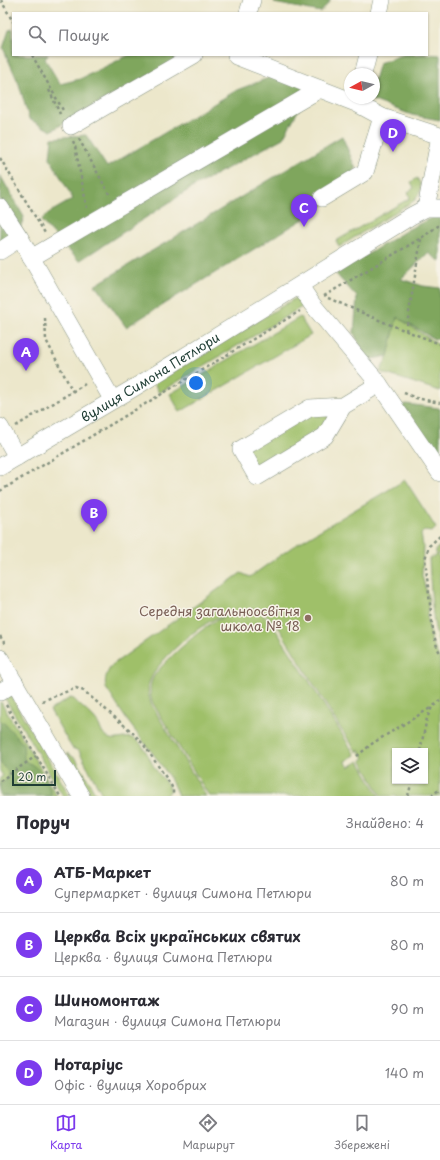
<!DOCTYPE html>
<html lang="uk">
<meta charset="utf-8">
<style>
:root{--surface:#fff;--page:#f7f7f7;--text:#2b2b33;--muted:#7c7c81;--line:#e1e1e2;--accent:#7c3aed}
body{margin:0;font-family:"Playpen Sans",sans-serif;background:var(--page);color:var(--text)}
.controls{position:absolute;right:12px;bottom:12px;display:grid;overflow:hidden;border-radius:0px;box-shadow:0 1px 3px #0004}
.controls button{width:36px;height:36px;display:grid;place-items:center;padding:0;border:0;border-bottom:1px solid var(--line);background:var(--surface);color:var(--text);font:20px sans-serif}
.compass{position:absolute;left:344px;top:68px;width:36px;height:36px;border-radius:50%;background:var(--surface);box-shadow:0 1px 3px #0004;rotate:262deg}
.scale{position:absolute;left:12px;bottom:10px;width:44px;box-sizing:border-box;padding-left:4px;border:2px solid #1f3d34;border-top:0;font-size:11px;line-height:14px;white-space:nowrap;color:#1f3d34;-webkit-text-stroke:3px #f7f3e8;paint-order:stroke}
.you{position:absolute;left:196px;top:383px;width:14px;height:14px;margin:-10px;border:3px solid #fff;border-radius:50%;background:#1a73e8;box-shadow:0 0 0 6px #1a73e833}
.badge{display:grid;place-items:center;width:26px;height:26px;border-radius:50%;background:var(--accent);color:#fff;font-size:13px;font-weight:700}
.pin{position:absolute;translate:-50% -33px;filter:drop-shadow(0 1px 2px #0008)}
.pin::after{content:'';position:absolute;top:21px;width:14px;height:12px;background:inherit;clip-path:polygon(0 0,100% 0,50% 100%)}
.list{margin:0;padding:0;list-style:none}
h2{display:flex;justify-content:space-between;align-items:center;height:52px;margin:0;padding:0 16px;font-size:17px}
h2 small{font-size:13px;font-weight:400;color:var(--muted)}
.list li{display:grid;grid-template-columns:26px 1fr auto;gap:12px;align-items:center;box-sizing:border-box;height:64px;padding:0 16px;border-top:1px solid var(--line)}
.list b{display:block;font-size:15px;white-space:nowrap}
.list p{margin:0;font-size:13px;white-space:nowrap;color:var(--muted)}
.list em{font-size:13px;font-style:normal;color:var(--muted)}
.icon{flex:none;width:22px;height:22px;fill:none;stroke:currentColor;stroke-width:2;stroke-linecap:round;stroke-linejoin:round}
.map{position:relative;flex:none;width:440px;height:796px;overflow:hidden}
.search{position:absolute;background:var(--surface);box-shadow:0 1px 3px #0004;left:12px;right:12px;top:12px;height:44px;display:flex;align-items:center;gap:10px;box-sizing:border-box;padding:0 14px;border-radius:0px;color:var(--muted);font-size:15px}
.sheet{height:308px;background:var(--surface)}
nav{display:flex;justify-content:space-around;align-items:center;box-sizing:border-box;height:56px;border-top:1px solid var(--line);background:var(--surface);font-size:11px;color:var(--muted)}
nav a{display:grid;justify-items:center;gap:2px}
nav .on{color:var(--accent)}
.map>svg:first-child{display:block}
.green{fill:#9fc069;stroke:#5f7e4e;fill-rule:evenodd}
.forest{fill:#7fa65d;stroke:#4f7248}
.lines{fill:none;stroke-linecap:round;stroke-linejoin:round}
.minor-casing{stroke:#869280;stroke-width:18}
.path{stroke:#869280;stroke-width:2.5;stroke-dasharray:3 3;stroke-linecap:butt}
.minor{stroke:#fff;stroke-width:17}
.education-dot{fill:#8d6e63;stroke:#f7f3e8;stroke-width:1.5}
.labels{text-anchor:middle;stroke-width:3;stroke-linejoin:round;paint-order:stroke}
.street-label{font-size:13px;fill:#1f3d34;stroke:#f7f3e8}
.education-label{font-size:13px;fill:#785e54;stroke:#f7f3e8;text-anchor:end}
</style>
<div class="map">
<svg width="440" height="796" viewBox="0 0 440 796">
<rect width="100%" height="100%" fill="#f7f3e8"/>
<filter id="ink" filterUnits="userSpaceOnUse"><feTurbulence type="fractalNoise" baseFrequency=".025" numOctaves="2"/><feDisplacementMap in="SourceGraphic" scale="8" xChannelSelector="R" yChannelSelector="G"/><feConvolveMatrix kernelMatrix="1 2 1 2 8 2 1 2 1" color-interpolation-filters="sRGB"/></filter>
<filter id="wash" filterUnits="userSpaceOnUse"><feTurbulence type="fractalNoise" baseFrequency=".012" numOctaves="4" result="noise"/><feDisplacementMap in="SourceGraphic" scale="16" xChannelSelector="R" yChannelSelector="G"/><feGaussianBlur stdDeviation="0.9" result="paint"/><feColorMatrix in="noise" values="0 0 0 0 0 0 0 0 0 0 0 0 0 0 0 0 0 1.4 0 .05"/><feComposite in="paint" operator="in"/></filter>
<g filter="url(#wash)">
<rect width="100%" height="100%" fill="#ece7cb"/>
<path class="green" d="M417 178C423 186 421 192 415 200L339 247 336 241 410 198 408 192 414 188 411 182Z
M299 296 305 305 159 393 154 383Z
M300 317 311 335 180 412 170 394Z
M397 317 440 346V391L380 372 388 356Z
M339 408 323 434 258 473 244 449 311 410Z
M405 480 436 528 432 532 424 531 421 534 423 546 422 576 429 600 427 615 432 643 440 659V796H381L361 760 364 758 359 750 357 752 339 726 279 628C273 621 267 613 258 610 253 608 246 610 240 612 230 614 221 616 211 621 192 631 156 662 149 683 147 689 149 697 151 704L206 796H178C168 768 147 748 130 724 121 712 114 700 106 688 104 679 107 672 112 665L241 573 250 577 292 547ZM395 751H425V781H395Z
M440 546V553L437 555 440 559V647C431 623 431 585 429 559L436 555V549Z
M251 611H256L260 613 270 621 309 681 355 755 345 761 349 767 359 761 379 796H209L152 702C150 694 149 686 153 678 159 665 204 626 217 620 228 615 239 613 251 611Z
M9 693 12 698 70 796H63L3 695Z
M70 698 74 699C81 707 91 714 98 723 101 728 101 735 108 738 115 742 124 736 132 738 143 741 149 758 154 767 159 775 166 781 171 790L168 794 163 796H103L79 751 72 748 50 710Z
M0 702H1L57 796H0V778L3 776 0 771Z
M67 753 76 759 97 796H91Z"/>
<path class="forest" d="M276 0H331L321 12 274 3Z
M13 29V55H48L45 59 60 84 80 79 129 55H186L82 112 51 131 29 119 19 84 3 48 9 30Z
M427 54 440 55V120L412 115 369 99 374 98V80L379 63 401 55Z
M271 77 316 78 283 138 193 187 79 261 41 221 47 214 73 199 50 158 52 138 86 135 107 167 237 90Z
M342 136 356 169 320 209 126 327 98 288 94 286Z
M0 175 24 217 14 246 0 249Z
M440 217V261L428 253 401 279 423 286 440 288V339H434L397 317 388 356 367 360 354 333 357 297 336 274 407 230 431 218Z
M406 404 438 408 440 409V474L395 409Z
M0 721 4 723 23 744 24 758 26 762C40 766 49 783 52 796H0V785L8 778V772L0 762Z"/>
</g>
<g filter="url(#ink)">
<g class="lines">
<g class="minor-casing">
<g id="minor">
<path d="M248 13 252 0"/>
<path d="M379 13 382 0"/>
<path d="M237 55 236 56 356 103 382 117 440 136 426 208"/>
<path d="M363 74 368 55"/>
<path d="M71 126 194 55"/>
<path d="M322 198 365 172 382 117"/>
<path d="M0 207 20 238 112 399"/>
<path d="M0 251 20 238"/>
<path d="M31 258 320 89"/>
<path d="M300 286 312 304 379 384 440 473"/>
<path d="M343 406 310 408 241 449 257 477 325 436 343 406 379 384"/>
<path d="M0 427 17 457"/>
<path id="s1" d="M0 467 137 386 411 216 426 208H440"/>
<path d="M0 658 81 796"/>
<path d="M0 692 15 683"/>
</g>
</g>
<path class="path" d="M1 0 13 22
M32 55 64 112
M49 90 60 114
M79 139 109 194
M73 141 75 146 87 208
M0 158 45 233
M324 296 421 238 438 226H440
M328 298 386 323 440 344
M45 318 46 340 73 392
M406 331 421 239
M404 393 416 398 440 403
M16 426 85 384
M0 491 300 311
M440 536 429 546 425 559 433 631 437 647 440 653
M0 636 5 644
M42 701 76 688 84 691 132 732 144 745 171 785 173 790V796
M6 705 60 796
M420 751 427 718 432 707 440 701
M357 756 373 743 432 707
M0 781 36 756
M408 796 412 781
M431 796 440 789"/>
<use href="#minor" class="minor"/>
</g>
</g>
<circle class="education-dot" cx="308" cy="618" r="4"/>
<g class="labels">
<g class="street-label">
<text dy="5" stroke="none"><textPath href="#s1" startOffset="175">вулиця Симона Петлюри</textPath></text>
</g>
<g class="education-label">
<text x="300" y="616">Середня загальноосвітня<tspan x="300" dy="15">школа № 18</tspan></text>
</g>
</g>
</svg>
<div class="controls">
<button><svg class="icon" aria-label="layers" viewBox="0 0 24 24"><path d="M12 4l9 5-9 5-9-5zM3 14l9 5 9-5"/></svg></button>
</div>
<svg class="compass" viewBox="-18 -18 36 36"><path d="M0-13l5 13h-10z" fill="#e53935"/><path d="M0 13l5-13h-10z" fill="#7c7c81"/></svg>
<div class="scale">20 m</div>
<div class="you"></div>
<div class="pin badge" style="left:26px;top:371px">A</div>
<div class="pin badge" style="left:94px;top:532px">B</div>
<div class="pin badge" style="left:304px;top:227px">C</div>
<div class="pin badge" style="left:393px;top:152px">D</div>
<div class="search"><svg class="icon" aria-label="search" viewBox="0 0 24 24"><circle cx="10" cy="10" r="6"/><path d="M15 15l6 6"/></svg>Пошук</div>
</div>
<section class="sheet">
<h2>Поруч<small>Знайдено: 4</small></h2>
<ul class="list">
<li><span class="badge">A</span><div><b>АТБ-Маркет</b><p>Супермаркет · вулиця Симона Петлюри</p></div><em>80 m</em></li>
<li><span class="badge">B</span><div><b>Церква Всіх українських святих</b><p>Церква · вулиця Симона Петлюри</p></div><em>80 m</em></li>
<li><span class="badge">C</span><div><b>Шиномонтаж</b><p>Магазин · вулиця Симона Петлюри</p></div><em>90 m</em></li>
<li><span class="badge">D</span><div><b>Нотаріус</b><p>Офіс · вулиця Хоробрих</p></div><em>140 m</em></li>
</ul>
</section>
<nav>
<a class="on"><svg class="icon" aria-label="map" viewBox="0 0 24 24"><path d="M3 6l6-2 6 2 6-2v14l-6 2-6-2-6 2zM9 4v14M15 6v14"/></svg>Карта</a>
<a><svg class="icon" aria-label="directions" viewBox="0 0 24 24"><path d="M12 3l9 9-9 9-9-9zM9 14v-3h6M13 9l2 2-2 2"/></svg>Маршрут</a>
<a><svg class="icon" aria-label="saved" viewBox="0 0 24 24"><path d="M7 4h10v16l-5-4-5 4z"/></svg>Збережені</a>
</nav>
